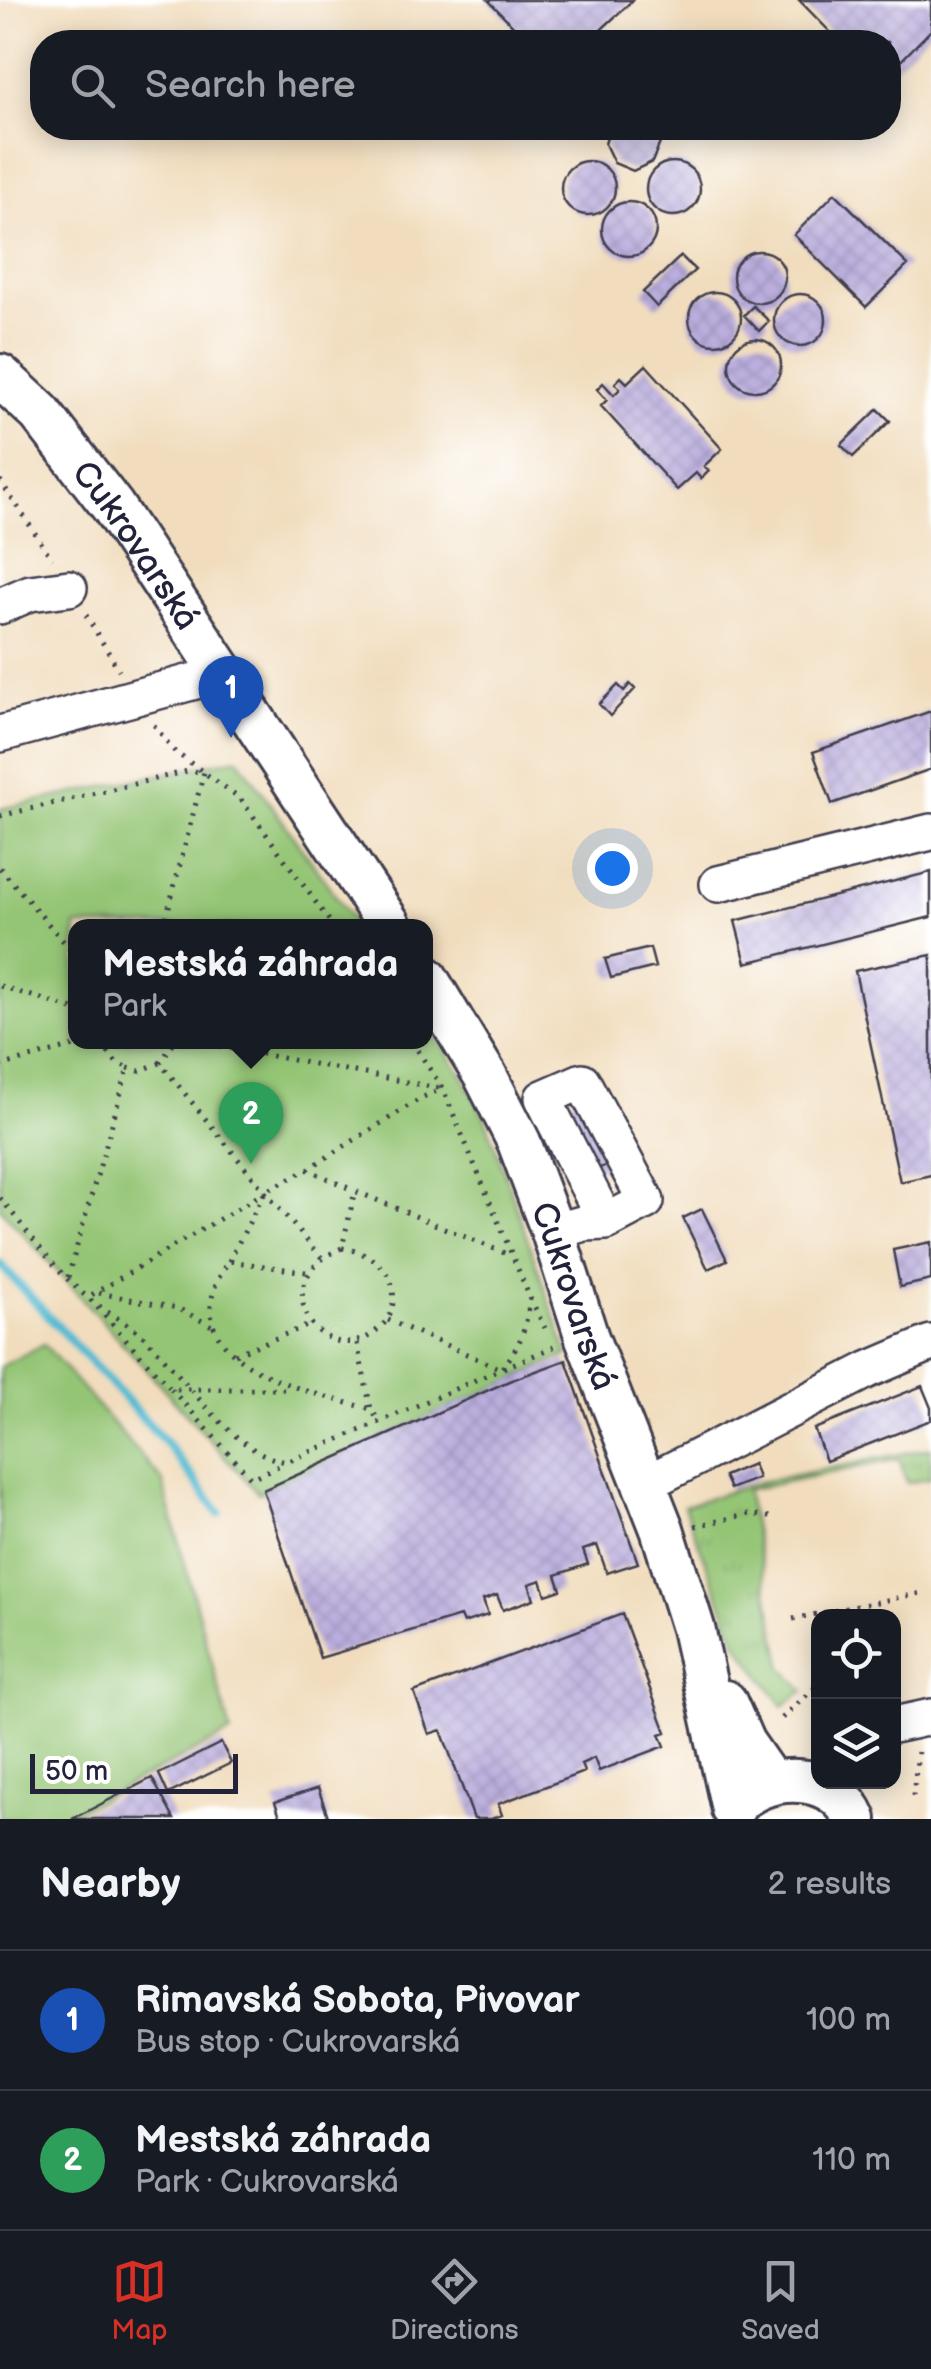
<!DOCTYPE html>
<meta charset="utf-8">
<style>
:root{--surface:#171b24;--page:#242831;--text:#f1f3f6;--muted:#9ea1a6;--line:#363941;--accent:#d93025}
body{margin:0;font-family:"Balsamiq Sans",sans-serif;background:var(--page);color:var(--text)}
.controls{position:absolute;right:30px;bottom:30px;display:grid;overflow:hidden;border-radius:20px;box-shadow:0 5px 25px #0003}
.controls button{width:90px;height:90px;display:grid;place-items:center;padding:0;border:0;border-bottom:2px solid var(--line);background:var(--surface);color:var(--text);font:50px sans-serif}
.scale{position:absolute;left:30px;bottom:25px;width:208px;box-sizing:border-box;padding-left:10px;border:5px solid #22223b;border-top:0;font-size:28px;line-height:35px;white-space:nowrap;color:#22223b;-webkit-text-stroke:8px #fff;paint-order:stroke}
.you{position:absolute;left:612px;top:868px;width:35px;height:35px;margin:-25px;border:8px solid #fff;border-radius:50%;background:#1a73e8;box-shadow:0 0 0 15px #1a73e833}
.badge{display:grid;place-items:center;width:65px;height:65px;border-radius:50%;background:var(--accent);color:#fff;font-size:32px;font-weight:700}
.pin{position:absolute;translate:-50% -82px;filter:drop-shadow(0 2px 5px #0008)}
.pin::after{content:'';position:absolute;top:52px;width:35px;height:30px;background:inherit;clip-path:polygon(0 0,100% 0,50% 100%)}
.popup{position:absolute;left:68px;top:919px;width:365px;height:130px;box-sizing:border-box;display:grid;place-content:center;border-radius:20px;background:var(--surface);filter:drop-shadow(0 2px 8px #0005);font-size:32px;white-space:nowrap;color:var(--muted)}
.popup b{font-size:38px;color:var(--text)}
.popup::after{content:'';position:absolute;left:50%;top:100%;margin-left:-20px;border:20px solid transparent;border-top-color:var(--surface)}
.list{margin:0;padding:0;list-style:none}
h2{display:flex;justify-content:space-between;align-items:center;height:130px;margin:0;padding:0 40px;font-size:42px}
h2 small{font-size:32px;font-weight:400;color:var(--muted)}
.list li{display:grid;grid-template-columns:65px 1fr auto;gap:30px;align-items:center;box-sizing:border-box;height:140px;padding:0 40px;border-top:2px solid var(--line)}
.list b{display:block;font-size:38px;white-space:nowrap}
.list p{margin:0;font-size:32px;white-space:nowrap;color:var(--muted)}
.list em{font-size:32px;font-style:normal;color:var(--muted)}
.icon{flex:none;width:55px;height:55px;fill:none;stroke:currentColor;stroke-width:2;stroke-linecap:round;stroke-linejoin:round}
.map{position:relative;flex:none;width:931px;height:1819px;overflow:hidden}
.search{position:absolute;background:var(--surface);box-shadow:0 5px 25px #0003;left:30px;right:30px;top:30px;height:110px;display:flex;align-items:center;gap:25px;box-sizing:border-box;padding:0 35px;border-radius:40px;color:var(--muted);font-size:38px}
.sheet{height:410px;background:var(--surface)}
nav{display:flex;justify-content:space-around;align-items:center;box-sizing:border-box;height:140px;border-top:2px solid var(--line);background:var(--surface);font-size:28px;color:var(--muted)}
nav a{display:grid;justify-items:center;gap:5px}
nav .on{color:var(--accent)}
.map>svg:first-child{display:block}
.grass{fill:url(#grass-tufts);stroke:#5b7458;stroke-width:2.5}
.green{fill:#94c575;stroke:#5b7458;stroke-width:2.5}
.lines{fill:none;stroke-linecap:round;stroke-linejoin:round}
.stream{stroke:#54bbd2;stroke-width:9}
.building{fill:url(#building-cross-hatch)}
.minor-casing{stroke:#413e4e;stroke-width:40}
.major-casing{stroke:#413e4e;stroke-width:48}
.path{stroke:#413e4e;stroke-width:5;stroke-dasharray:2.5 8;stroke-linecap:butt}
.minor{stroke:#fff;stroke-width:35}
.major{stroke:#fff;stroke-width:42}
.labels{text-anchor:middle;stroke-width:10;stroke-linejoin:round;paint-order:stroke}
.street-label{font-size:35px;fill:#22223b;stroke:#fff}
</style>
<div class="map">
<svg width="931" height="1819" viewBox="0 0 931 1819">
<defs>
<pattern id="grass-tufts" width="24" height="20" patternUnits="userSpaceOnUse" patternTransform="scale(2.5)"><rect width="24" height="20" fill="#94c575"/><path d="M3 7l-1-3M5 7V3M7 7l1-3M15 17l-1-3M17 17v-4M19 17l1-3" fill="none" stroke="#7fa966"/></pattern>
<pattern id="building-cross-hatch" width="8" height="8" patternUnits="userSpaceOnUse" patternTransform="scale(2.5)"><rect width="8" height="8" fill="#bbaede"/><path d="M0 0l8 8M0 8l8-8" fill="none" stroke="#a095bf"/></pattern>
</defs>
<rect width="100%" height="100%" fill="#fff"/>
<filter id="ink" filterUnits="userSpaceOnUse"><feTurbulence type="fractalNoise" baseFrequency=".01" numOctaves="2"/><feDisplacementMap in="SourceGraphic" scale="20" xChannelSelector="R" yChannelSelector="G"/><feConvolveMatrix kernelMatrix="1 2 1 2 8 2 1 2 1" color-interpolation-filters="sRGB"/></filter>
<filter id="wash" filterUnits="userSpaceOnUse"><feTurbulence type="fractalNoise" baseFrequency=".0048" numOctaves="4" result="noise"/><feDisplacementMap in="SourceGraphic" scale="40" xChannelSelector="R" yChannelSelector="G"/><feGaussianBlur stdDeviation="2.25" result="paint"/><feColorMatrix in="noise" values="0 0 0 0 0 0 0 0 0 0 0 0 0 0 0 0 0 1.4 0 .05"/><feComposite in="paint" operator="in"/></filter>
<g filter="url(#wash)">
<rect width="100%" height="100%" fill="#f1ddbd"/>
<path class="grass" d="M931 1448V1478L907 1483 899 1459 746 1490 783 1668 804 1691 783 1706 737 1643 684 1506 760 1482Z"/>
<path class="green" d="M238 758 357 926H76V1042H426V1024L461 1073 486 1120 568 1355 258 1493 0 1208V809Z
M44 1344 162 1480 231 1733 62 1819H0V1367Z"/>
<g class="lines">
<path class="stream" d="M0 1264 167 1444 219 1513"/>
</g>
<g id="blocks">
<path class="building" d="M488 0H633L588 42H529Z
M799 0H931V30L888 74V42H840Z
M610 128H654L660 143 652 162 633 171 614 163 605 144Z
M561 188a27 27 0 1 1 54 0a27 27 0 1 1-54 0Z
M646 189a27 27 0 1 1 54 0a27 27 0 1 1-54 0Z
M835 193 908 265 866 307 794 235Z
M602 229a27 27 0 1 1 54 0a27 27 0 1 1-54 0Z
M733 277a26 26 0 1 1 52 0a26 26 0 1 1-52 0Z
M681 256 695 270 657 307 643 292Z
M689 318a26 26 0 1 1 52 0a26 26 0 1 1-52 0Z
M774 320a26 26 0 1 1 52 0a26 26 0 1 1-52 0Z
M753 306 769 321 759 331 744 315Z
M729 365a26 26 0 1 1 52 0a26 26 0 1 1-52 0Z
M646 365 722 449 704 466 709 471 701 479 696 473 677 490 601 406 607 400 597 389 603 383 614 395 620 389 615 383 621 377 627 383Z
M878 409 890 421 853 457 841 445Z
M630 684 635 689 610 716 599 704 618 685 624 691Z
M931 711V769L832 804 813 752Z
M931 872V917L746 963 735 921Z
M650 948 655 967 611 978 605 959Z
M931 955V1175L900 1182 855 971Z
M584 1094 616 1160 592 1172 560 1105Z
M702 1209 727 1260 708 1269 683 1218Z
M931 1242V1280L900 1287 893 1250Z
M566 1360 638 1563 607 1573 597 1545 583 1550 588 1564 556 1575 561 1590 546 1595 541 1580 529 1584 534 1599 503 1610 497 1595 483 1600 488 1615 463 1623 460 1616 320 1658 263 1490 509 1381Z
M922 1386 931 1408V1420L826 1461 814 1429Z
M753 1464 758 1478 730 1489 724 1476Z
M622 1614 666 1732 660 1734 665 1746 599 1771 594 1758 581 1764 584 1772 498 1804 502 1815 491 1819H474L441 1730 429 1734 414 1692Z
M221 1743 231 1763 168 1794 159 1774Z
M152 1778 174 1819H72Z
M318 1788 329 1819H281L275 1802Z"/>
</g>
</g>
<g filter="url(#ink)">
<use href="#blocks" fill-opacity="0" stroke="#413e4e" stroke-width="2.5"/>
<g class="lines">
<g class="minor-casing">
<path id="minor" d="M0 606 30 593 69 588
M0 734 221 674
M718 884 931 832
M553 1232 585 1223 606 1222 646 1201 582 1081 543 1098 606 1222
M645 1484 868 1370 931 1343
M894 1725 931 1717"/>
</g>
<g class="major-casing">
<g id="major">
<path id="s1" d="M0 376 40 413 113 507 390 926"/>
<path id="s2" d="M426 978 486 1077 519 1142 553 1232 587 1338 662 1529 693 1628 733 1809"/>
<path d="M725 1702 743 1743 770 1782"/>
<path d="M746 1795C781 1771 837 1776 855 1819"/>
</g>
</g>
<path class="path" d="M0 480 52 559
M86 615 119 670
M154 725 175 752 240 798 333 926
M0 816 188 771 204 772 164 926
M0 868 76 956
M0 986 76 1010
M199 1042 443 1089
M160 1063 174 1042
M0 1066 89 1042
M128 1068 139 1071 160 1063 265 1192 88 1297 171 1389H291
M308 1169 423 1097 440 1090
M265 1192 322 1258
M0 1198C27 1230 54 1270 87 1297 107 1313 129 1322 149 1342 187 1379 232 1454 287 1462L501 1369C521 1346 526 1328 530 1298L443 1089 412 1042
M342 1248C374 1253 402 1275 391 1312 388 1320 384 1324 377 1330 326 1376 258 1283 342 1248L355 1191 509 1255
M229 1261 265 1192 307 1169 355 1191
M306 1272 229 1261C160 1360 306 1392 371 1409
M68 1277 128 1068 116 1062 99 1042
M99 1293 177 1308 212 1326
M530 1298 545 1328
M388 1320 501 1369 554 1347
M357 1343 371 1409 379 1421
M235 1354 312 1324
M171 1389 251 1478 285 1463
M695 1526 749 1514 770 1517
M793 1619 921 1593
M782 1718 818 1685
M913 1796 918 1752"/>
<use href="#minor" class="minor"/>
<use href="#major" class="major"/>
</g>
</g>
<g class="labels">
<g class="street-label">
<text dy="12" stroke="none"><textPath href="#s1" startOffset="218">Cukrovarská</textPath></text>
<text dy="12" stroke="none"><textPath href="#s2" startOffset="352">Cukrovarská</textPath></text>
</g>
</g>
</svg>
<div class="controls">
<button><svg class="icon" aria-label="locate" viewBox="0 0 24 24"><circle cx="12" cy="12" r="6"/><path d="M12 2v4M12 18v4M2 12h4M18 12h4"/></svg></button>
<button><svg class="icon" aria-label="layers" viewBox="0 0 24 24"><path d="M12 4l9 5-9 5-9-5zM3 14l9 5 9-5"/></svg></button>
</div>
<div class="scale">50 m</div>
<div class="you"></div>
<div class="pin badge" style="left:231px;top:738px;background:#1a4fb4">1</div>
<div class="pin badge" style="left:251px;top:1164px;background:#2e9e5b">2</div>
<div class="popup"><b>Mestská záhrada</b>Park</div>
<div class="search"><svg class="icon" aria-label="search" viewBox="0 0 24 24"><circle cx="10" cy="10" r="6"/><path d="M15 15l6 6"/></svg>Search here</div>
</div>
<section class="sheet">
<h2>Nearby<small>2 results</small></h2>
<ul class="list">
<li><span class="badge" style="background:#1a4fb4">1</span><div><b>Rimavská Sobota, Pivovar</b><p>Bus stop · Cukrovarská</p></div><em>100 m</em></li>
<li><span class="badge" style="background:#2e9e5b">2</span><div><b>Mestská záhrada</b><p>Park · Cukrovarská</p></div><em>110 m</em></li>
</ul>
</section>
<nav>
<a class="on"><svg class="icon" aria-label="map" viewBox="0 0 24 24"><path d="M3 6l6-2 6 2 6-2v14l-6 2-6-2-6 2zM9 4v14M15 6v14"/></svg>Map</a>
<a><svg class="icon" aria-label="directions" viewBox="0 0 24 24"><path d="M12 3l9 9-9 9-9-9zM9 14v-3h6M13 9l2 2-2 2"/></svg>Directions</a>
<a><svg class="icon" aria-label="saved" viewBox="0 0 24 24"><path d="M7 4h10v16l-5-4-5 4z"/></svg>Saved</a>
</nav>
